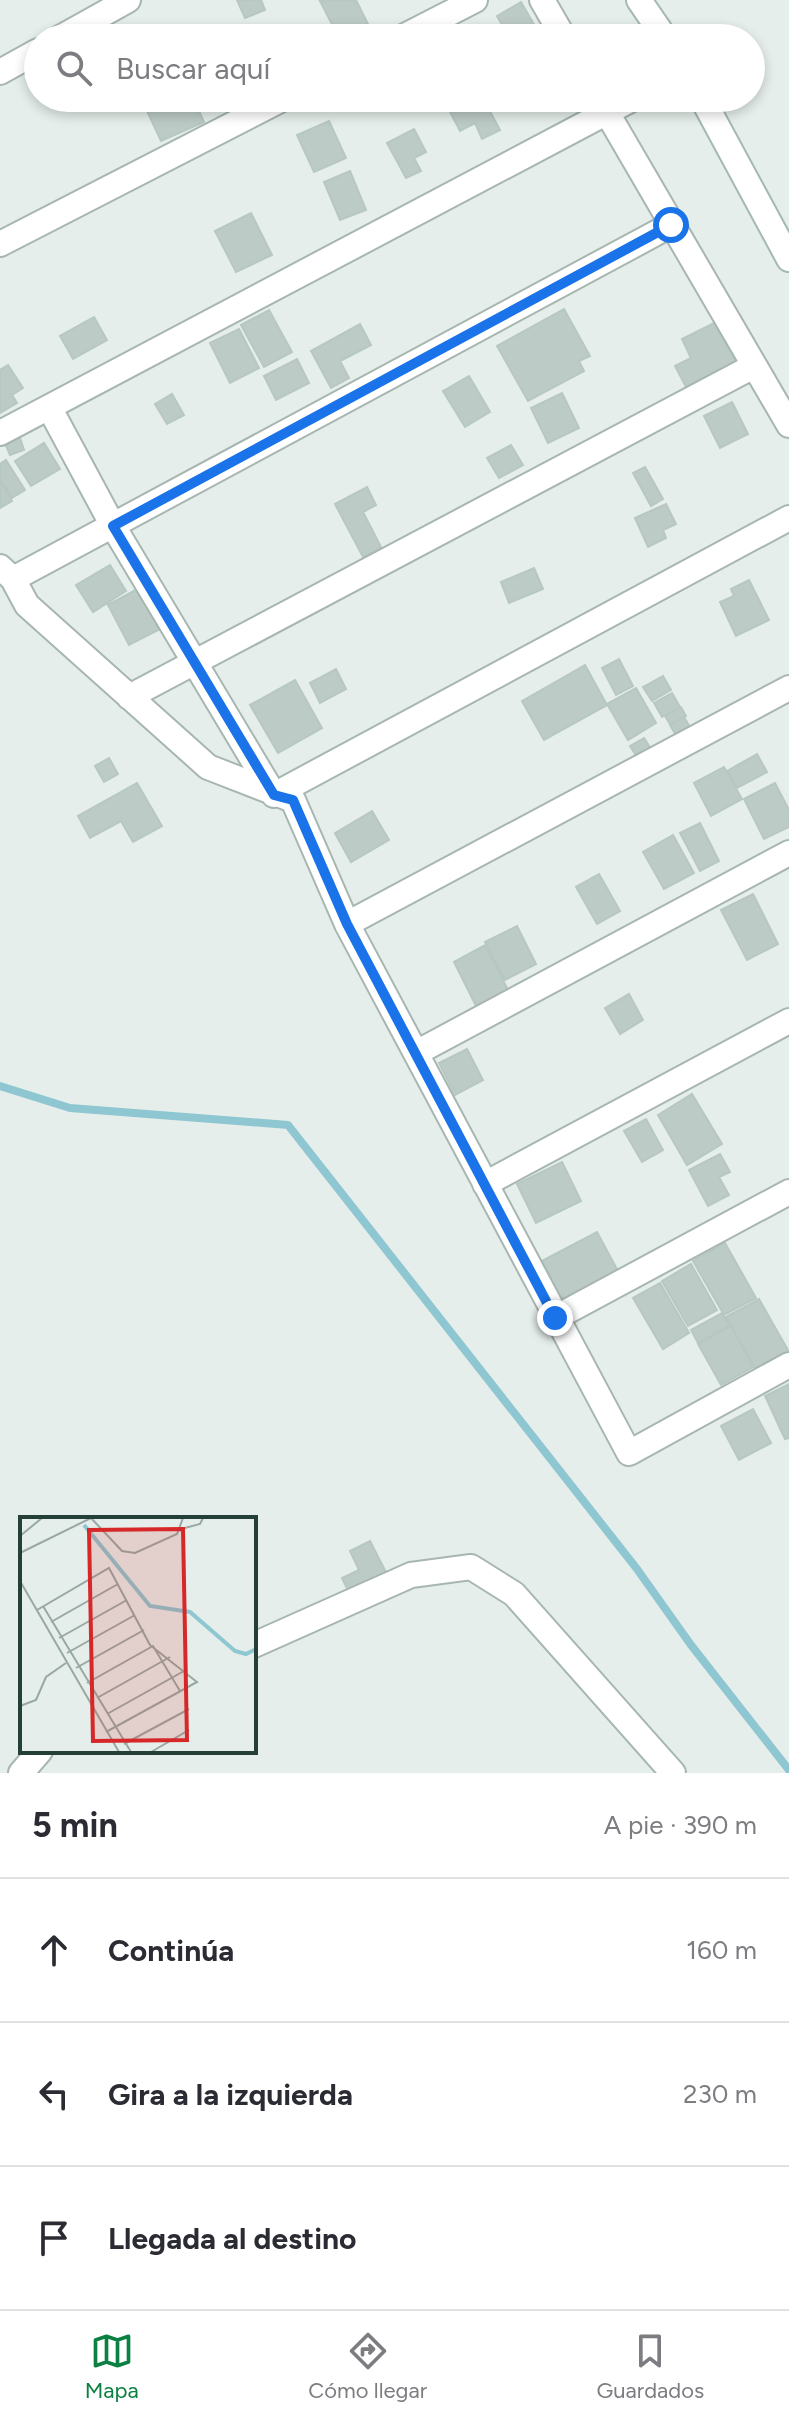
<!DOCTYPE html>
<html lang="es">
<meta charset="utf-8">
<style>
:root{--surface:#fff;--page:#f7f7f7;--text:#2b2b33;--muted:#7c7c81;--line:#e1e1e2;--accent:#0b8043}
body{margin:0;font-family:Figtree,sans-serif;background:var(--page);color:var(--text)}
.stop{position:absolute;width:24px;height:24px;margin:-18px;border:6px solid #1a73e8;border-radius:50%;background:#fff}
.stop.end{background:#1a73e8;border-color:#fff;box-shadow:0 2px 8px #0008}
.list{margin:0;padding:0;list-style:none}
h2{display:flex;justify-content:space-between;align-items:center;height:104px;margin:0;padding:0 32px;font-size:34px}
h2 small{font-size:26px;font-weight:400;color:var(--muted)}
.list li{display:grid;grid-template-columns:52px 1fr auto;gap:24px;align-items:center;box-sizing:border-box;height:144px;padding:0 32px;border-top:2px solid var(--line)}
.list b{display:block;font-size:30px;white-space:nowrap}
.list em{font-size:26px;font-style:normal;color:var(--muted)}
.icon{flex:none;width:44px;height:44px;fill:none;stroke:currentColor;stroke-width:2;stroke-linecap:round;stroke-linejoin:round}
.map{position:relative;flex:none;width:789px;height:1773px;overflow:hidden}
.search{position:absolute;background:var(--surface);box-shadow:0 4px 12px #0003;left:24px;right:24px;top:24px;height:88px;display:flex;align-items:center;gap:20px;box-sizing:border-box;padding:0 28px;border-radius:44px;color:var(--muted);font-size:30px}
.sheet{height:536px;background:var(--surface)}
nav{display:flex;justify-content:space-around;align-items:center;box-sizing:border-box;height:112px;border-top:2px solid var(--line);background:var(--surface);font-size:22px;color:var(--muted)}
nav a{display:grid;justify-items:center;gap:4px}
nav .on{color:var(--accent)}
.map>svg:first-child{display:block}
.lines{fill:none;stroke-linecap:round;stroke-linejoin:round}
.stream{stroke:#8ec6d1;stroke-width:8}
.building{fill:#bdcbc6;stroke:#b7c7c1;stroke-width:2}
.street-casing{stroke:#a7b6b1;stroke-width:28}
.secondary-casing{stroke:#a3b9b2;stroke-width:28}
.street{stroke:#fff;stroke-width:24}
.secondary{stroke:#fff;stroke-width:24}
.route{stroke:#1a73e8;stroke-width:10}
.inset-river{fill:none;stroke:#8ec6d1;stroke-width:4}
.inset-road{fill:none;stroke:#98a8a3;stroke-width:2}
.view{fill:#d62828;fill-opacity:0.15;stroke:#d62828;stroke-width:4}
.inset-edge{fill:none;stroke:#243f38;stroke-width:4}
</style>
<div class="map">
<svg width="789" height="1773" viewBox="0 0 789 1773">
<rect width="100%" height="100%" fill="#e5eeea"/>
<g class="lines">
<path class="stream" d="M0 1086 70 1108 288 1125 637 1569 691 1645 789 1770"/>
</g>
<path class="building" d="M237 0H261L265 10 245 18Z
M356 0 372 32 361 38H339L320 1Z
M521 2 540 35 535 38H510L497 16Z
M141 98H193L204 122 161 141Z
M200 98H228L204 108Z
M476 98H483L500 130 482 139 475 123 460 131 450 112Z
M329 121 346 158 314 172 297 135Z
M414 129 426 152 414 158 421 171 406 178 387 143Z
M350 171 366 210 340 220 324 182Z
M251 213 272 255 236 272 215 231Z
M564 309 590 356 579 361 584 371 528 401 497 346Z
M269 310 292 352 264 367 241 325Z
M94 317 107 340 73 359 60 336Z
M722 319 742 359 686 387 675 366 691 358 682 339Z
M360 324 371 345 340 361 349 378 331 388 311 351Z
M239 329 259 368 230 383 210 343Z
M297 359 309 383 276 400 264 376Z
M8 365 23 388 12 395 17 403 0 413V370Z
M469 376 490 412 465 427 443 391Z
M562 393 579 428 548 443 531 408Z
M172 394 184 415 167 424 155 404Z
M732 402 748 434 720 448 704 416Z
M20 438 24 450 10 455 5 443Z
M44 443 60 469 31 486 15 461Z
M511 445 523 465 499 478 487 458Z
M6 460 25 490 12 498 0 479V464Z
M645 467 663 499 651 506 633 473Z
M0 481 12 501 0 508Z
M367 487 376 505 363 512 381 547 363 557 335 504Z
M666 504 676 524 663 530 666 538 648 547 635 518Z
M110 565 126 591 93 612 76 585Z
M534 568 543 589 509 603 501 582Z
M749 580 769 620 736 636 720 602 734 596 731 589Z
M139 588 160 629 129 645 108 605Z
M619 659 633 686 616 695 602 668Z
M585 665 607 705 544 740 522 701Z
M336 669 346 689 320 703 310 683Z
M663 676 671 690 652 701 643 687Z
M295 680 322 728 278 753 250 705Z
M636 688 656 723 628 740 607 704Z
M672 693 680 707 662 717 654 703Z
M681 707 686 716 670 724 665 716Z
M684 717 691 729 677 737 670 725Z
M644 738 651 749 637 757 630 746Z
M757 754 767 772 737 788 727 771Z
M109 758 118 774 104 782 95 766Z
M724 767 742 799 711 816 694 783Z
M137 783 162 826 133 842 121 821 90 838 78 816Z
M775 783 789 810V827L764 839 744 799Z
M372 811 389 840 351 862 335 833Z
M700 823 719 861 700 871 680 833Z
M673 835 694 873 664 889 643 852Z
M599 874 620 911 597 924 576 887Z
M753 894 778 944 747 960 721 910Z
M517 926 536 964 505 980 485 942Z
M485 945 510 994 478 1010 454 962Z
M629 994 643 1020 620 1034 605 1008Z
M467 1049 483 1080 455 1095 439 1063Z
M692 1094 722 1144 687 1165 658 1115Z
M646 1119 663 1150 642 1162 624 1131Z
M720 1154 730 1172 719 1177 729 1195 708 1206 689 1170Z
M562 1162 581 1201 536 1223 517 1184Z
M597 1232 619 1273 562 1303 540 1262Z
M725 1243 756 1298 724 1315 693 1261Z
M691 1264 717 1310 688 1326 662 1281Z
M660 1283 689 1333 663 1349 633 1298Z
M759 1299 789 1352 756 1370 726 1317Z
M722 1313 729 1326 698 1343 691 1330Z
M731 1326 753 1367 721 1385 698 1344Z
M789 1384V1438L785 1439 765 1396Z
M753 1409 771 1443 739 1460 721 1426Z
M370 1541 390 1580 352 1599 342 1578 359 1570 350 1551Z"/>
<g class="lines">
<g class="street-casing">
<path id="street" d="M542 0 564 38
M60 38 128 0
M401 38 475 0
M0 72 38 51
M599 99 789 425
M0 244 284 98
M49 407 113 526 274 795 789 518
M0 433 634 98
M0 567 13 579 27 605 208 767 293 800 347 924 629 1453 789 1365
M13 579 671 225
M129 697 752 367
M347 924 789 688
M416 1053 789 853
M485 1184 789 1021
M555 1318 789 1192
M254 1645 411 1575 471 1567 514 1594 673 1773
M21 1773 40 1751"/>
</g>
<g class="secondary-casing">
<path id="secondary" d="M639 0 665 38
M702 98 789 259"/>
</g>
<use href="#street" class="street"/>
<use href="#secondary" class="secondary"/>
</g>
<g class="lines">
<path class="route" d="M555 1318 347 924 293 800 274 795 113 526 671 225"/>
</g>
<g transform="translate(20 1517)">
<rect width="236" height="236" fill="#e5eeea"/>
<path class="inset-river" d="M64 8 130 89 170 95 215 134 226 137 236 132"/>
<path class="inset-road" d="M161 12 180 7 183 1M0 19 22 1M0 36 71 1 102 34 115 36 157 17 163 1M0 64 99 235M23 89 111 235M17 93 89 51 130 128 177 165 86 215M31 105 98 67M39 121 107 83M47 136 115 98M56 151 124 113M67 166 133 129 160 174M77 181 150 140M0 189 16 183 26 160 46 146M87 197 164 154M104 227 169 192M131 235 169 213"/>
<path class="view" d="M163 12 167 223 73 224 69 13Z"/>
<rect width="236" height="236" class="inset-edge"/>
</g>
</svg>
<div class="stop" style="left:671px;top:225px"></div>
<div class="stop end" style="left:555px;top:1318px"></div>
<div class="search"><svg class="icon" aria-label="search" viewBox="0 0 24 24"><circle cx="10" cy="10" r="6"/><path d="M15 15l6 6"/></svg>Buscar aquí</div>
</div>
<section class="sheet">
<h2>5 min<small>A pie · 390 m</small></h2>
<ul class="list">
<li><svg class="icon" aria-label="ahead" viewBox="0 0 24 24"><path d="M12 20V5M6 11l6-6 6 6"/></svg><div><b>Continúa</b></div><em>160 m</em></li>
<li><svg class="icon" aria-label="left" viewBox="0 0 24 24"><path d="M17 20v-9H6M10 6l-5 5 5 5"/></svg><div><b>Gira a la izquierda</b></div><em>230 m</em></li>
<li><svg class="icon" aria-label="arrive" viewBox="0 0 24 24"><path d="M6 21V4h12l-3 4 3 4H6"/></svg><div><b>Llegada al destino</b></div></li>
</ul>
</section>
<nav>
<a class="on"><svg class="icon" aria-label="map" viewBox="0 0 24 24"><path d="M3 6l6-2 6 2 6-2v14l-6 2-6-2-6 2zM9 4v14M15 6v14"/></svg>Mapa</a>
<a><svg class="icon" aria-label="directions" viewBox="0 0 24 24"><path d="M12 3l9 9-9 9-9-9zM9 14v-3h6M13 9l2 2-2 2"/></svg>Cómo llegar</a>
<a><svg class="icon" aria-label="saved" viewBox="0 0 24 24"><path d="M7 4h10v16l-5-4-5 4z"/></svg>Guardados</a>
</nav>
